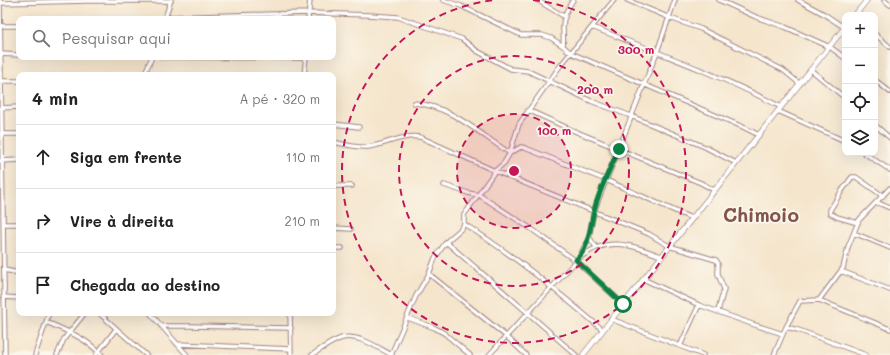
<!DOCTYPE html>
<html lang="pt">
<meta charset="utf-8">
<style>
:root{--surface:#fff;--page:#f2f2f2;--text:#222;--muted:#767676;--line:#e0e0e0}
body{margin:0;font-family:Mali,sans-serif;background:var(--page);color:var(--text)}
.controls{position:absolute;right:12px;top:12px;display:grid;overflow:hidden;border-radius:8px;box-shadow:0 4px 16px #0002}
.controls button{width:36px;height:36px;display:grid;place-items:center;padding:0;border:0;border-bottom:1px solid var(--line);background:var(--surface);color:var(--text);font:20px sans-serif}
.stop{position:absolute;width:12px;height:12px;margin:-9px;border:3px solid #0b8043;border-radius:50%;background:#fff}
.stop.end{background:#0b8043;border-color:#fff;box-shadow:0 1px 4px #0008}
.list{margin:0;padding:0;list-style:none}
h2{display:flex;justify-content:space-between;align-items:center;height:52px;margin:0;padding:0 16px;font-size:17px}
h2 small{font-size:13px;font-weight:400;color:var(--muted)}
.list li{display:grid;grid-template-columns:26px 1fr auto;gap:12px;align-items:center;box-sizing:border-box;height:64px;padding:0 16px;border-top:1px solid var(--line)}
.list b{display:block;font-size:15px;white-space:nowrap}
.list em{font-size:13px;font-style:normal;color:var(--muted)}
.icon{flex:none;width:22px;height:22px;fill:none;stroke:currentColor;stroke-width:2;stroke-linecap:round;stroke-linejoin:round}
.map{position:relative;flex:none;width:890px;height:355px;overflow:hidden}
.search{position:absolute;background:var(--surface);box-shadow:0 4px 16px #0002;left:16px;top:16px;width:320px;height:44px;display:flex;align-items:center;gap:10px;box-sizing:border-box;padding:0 14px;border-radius:8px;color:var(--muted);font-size:15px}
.panel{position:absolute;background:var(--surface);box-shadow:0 4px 16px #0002;left:16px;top:72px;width:320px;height:244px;border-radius:8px}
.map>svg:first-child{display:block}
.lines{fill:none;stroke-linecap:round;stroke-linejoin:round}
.minor-casing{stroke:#a0827c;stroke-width:5.5}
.tertiary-casing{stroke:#a0827c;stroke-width:6}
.minor{stroke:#fff;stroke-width:3.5}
.tertiary{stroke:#fff;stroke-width:4.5}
.route{stroke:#0b8043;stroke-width:5}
.ring{fill:none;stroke:#c2185b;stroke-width:2;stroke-dasharray:7 5}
.labels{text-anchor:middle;stroke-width:3.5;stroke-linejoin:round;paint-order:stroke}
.town-label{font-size:19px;font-weight:bold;fill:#83544c;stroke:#fbf7ec}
.centre{fill:#c2185b;stroke:#fbf7ec;stroke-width:2}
.ring-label{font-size:12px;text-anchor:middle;font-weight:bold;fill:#c2185b;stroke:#fbf7ec;stroke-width:3.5;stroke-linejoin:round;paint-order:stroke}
</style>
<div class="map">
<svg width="890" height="355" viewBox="0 0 890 355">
<rect width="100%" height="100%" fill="#fbf7ec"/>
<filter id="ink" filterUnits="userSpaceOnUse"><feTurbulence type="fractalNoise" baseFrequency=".025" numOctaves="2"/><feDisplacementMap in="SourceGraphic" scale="8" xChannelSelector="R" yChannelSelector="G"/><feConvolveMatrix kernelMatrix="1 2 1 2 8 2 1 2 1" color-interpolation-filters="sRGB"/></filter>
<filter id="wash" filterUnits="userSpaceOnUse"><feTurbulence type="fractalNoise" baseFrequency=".012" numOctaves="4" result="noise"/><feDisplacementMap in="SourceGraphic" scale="16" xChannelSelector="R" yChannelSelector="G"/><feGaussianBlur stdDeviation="0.9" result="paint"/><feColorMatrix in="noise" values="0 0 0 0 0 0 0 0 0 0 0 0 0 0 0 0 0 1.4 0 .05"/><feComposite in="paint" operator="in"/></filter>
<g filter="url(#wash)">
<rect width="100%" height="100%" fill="#f5e5cc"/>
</g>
<g filter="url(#ink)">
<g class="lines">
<g class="minor-casing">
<path id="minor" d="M0 0 5 355
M443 0 461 6 521 35H542L551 38 563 46 571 53 743 127 759 135
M537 0 565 17
M627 0 670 18 701 29 783 70 800 84
M719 0 756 17 785 27 830 47 845 58
M798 0 824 14 845 28
M884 0 890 5
M0 3 87 1H171
M165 17 309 13 369 15 398 17 462 39 477 51 511 69 528 71 591 101 631 116 705 147 736 163
M165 18 171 0
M308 19 310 0
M0 26H19
M592 27C656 52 720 75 781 107
M875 34 890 47
M563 46C564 39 563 34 563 27 563 18 568 7 573 0
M0 54 19 55
M162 57 306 58
M811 70 845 98
M144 75 152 57
M304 75 306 57
M875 80 890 92
M0 81H19
M414 103C452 106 479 134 510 153L521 147 525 148 606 180 691 218
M0 108 19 107
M528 110 572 130 701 183 714 190
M778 111 845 141
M333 124 359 127
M875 125 890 138
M0 134H19
M333 142C344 144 356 148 368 147 385 145 403 134 420 137L495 171 649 234 669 246 716 260 718 263V274L724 289 718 311
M864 153 890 170
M0 161 19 160
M444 185 468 193 479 195 533 230 576 261 623 304
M333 186H352
M876 202 890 208
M858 223 837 217 830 213V210L841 192 852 177H856L883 196
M3 224H19
M464 224C514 255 558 292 603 330
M333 228 351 229
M854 233 890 248
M589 237 596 247
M446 242 528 313 576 355
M333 248H342
M579 258 589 237 594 211 657 52 675 0
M4 270 19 273
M841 271 890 290
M429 274 506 336 526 355
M643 279 699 305 752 324 783 334
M3 297 19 298
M819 300 890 329
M99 313 146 355
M150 313 187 355
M290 313 291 355
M408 318 435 328 444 333 470 355
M611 319 703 355
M46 322C69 332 84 337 102 355
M161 326H191L291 328
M786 327 800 301 819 300 843 268 848 247 859 220 890 188
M177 344 291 349
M680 346 699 305
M35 355 49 313
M57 355 64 339 85 313
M96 355 116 329
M312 355C321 349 332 341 342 338 359 334 378 348 392 355
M391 355 416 296 429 274 435 258 446 242 462 228 464 224V215L495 171 504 163 510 153 519 124 560 66 614 0
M489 355 576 261C605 235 629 244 661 256
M774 355 786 327 798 330 866 355"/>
</g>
<g class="tertiary-casing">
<path id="tertiary" d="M855 15 867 0
M583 355 845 27"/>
</g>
<use href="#minor" class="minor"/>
<use href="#tertiary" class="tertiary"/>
</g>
</g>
<g class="lines" filter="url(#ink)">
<path class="route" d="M619 149C610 169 599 190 594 211 590 227 589 249 576 260L623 304"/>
</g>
<circle cx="514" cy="171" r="57" fill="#c2185b" fill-opacity=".12"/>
<g class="ring">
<circle cx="514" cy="171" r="57"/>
<circle cx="514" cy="171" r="115"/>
<path d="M533 0A172 172 0 1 1 495 0"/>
</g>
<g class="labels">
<g class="town-label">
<text x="761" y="222">Chimoio</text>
</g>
</g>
<circle cx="514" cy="171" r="6" class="centre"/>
<g class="ring-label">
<text x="636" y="54">300 m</text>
<text x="595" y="94">200 m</text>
<text x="554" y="135">100 m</text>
</g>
</svg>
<div class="controls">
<button>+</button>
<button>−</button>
<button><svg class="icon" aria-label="locate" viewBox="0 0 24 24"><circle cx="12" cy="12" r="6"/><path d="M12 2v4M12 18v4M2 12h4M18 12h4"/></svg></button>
<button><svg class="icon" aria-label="layers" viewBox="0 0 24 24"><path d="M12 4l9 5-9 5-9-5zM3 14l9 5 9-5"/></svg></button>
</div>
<div class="stop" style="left:623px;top:304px"></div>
<div class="stop end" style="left:619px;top:149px"></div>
<div class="search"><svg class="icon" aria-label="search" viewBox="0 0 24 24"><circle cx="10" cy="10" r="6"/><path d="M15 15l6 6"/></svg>Pesquisar aqui</div>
<section class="panel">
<h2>4 min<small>A pé · 320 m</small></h2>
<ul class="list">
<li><svg class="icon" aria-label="ahead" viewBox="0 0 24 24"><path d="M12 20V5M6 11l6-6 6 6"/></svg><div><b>Siga em frente</b></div><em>110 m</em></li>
<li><svg class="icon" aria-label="right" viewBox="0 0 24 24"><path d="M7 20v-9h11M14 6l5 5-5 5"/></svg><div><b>Vire à direita</b></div><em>210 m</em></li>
<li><svg class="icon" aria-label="arrive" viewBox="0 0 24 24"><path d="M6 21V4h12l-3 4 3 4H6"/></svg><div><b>Chegada ao destino</b></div></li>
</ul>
</section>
</div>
